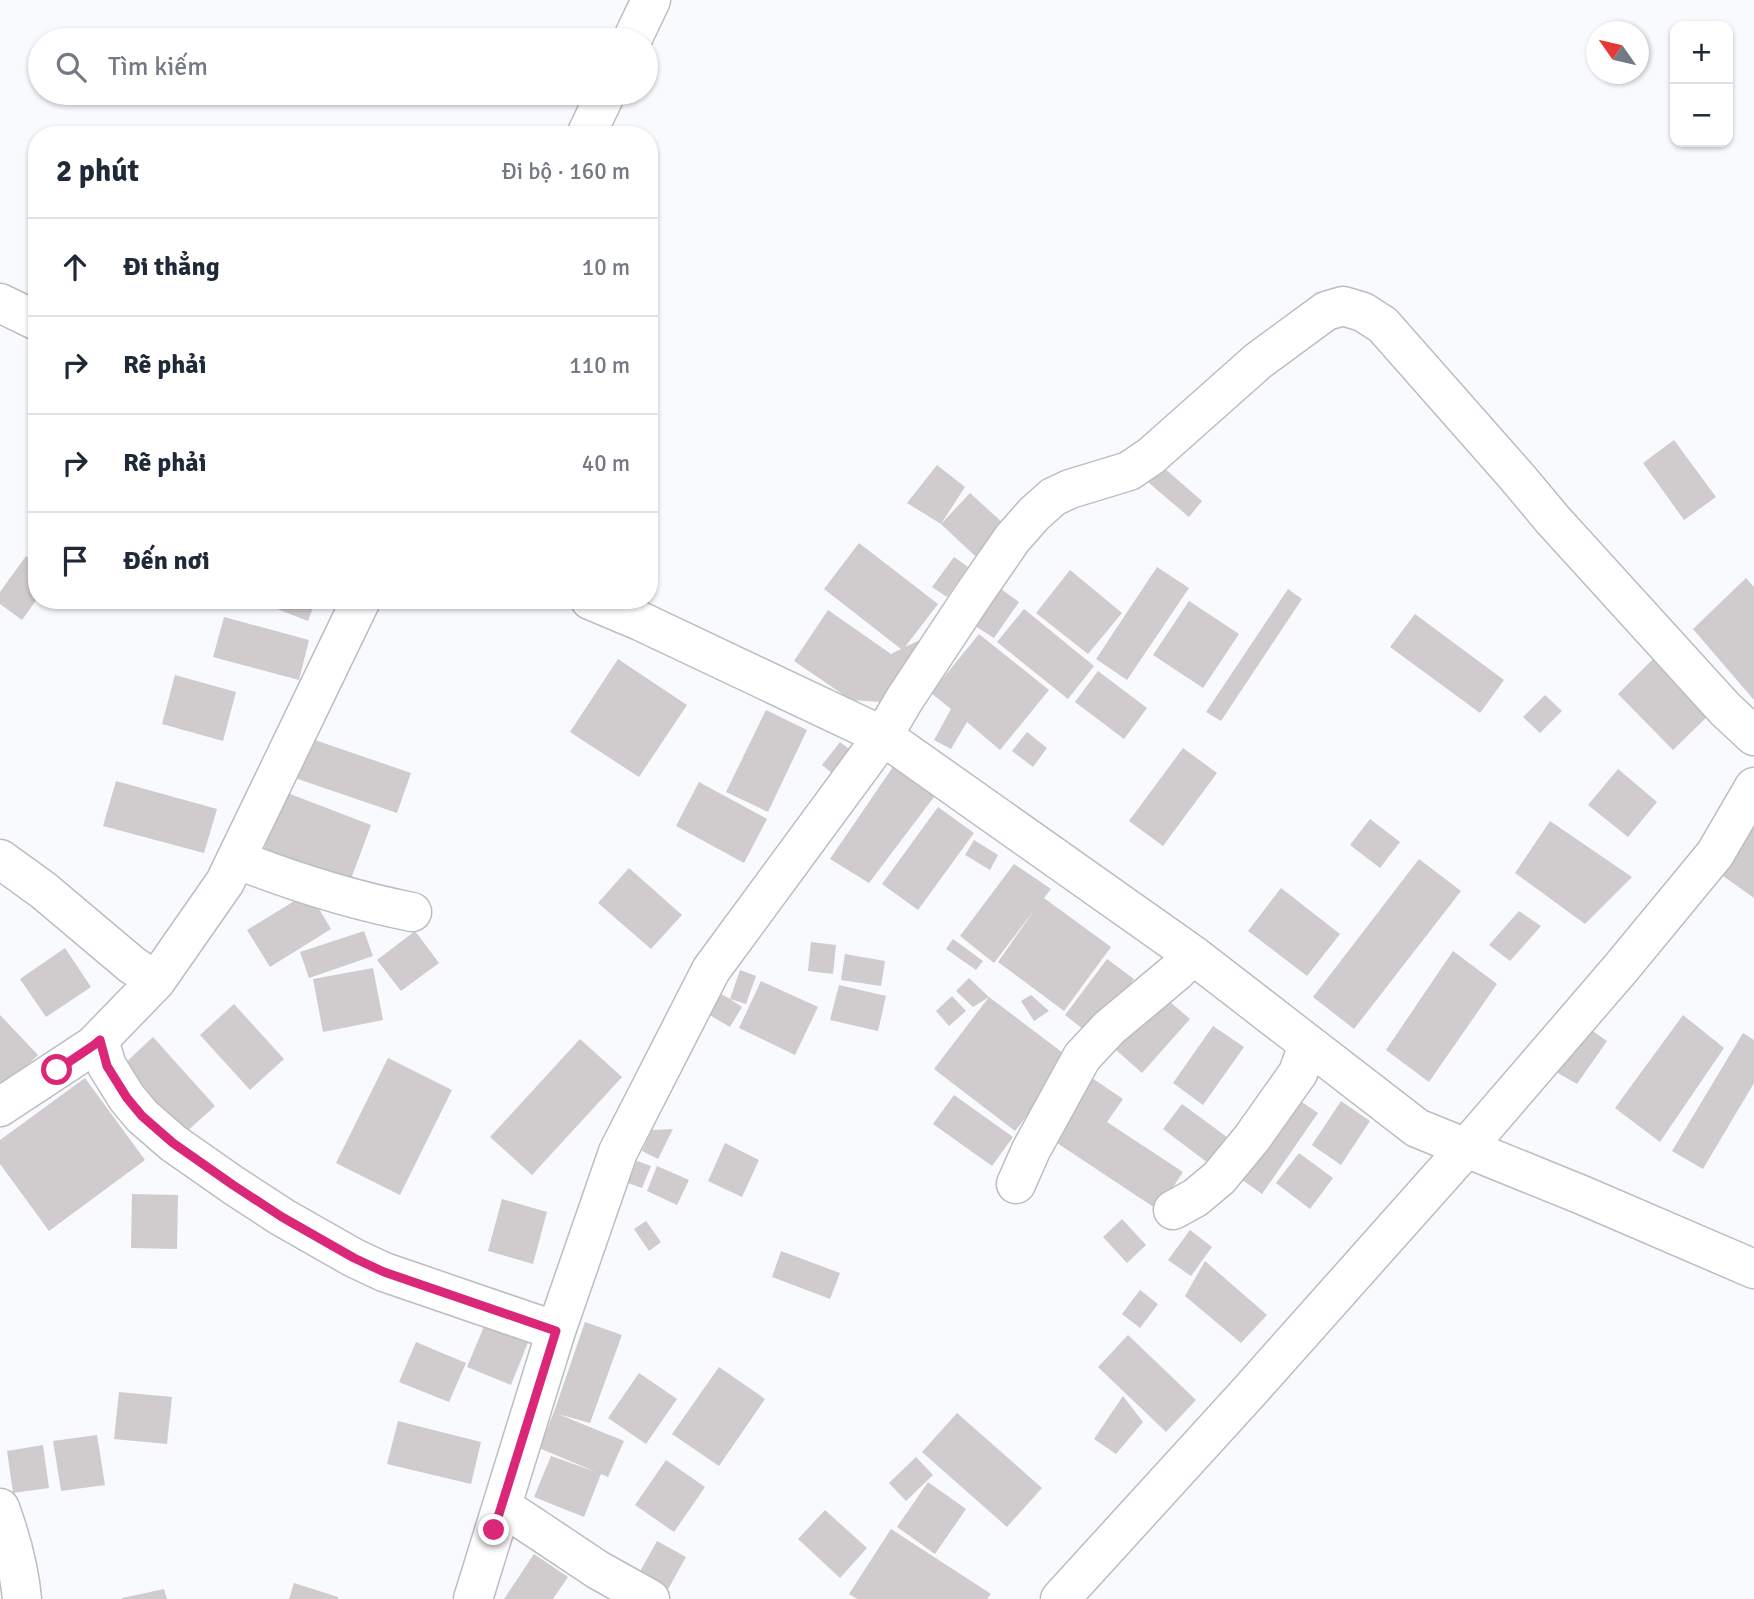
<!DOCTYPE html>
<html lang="vi">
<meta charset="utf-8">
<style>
:root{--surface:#fff;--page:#f6f6f7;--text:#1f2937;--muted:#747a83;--line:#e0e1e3}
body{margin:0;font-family:Signika,sans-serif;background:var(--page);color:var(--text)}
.controls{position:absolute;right:21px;top:21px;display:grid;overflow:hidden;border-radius:14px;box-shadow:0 2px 5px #0004}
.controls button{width:63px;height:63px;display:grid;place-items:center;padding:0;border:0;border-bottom:2px solid var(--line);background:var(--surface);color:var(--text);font:35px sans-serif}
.compass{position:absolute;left:1586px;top:21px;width:63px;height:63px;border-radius:50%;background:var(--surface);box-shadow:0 2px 5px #0004;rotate:304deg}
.stop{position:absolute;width:21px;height:21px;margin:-16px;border:5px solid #db2777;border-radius:50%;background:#fff}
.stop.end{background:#db2777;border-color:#fff;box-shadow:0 2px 7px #0008}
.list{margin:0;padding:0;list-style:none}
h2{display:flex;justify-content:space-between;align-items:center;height:91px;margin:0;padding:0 28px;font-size:30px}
h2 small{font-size:23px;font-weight:400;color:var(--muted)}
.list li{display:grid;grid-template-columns:46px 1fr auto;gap:21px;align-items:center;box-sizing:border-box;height:98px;padding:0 28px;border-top:2px solid var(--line)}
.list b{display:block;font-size:26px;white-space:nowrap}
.list em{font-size:23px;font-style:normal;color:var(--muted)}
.icon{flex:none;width:38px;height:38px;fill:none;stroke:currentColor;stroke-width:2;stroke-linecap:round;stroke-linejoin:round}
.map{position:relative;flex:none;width:1754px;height:1599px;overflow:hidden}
.search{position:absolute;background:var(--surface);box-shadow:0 2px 5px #0004;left:28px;top:28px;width:630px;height:77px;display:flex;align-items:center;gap:18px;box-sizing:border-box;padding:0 24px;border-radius:38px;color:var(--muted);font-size:26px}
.panel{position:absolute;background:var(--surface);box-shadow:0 2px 5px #0004;left:28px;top:126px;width:630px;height:483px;border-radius:28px}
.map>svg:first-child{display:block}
.building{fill:#d0cbcc}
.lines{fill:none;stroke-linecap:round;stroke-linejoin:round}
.minor-casing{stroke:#bcbdc2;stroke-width:41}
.minor{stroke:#fff;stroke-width:38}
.route{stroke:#db2777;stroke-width:9}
</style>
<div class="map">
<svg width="1754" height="1599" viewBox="0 0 1754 1599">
<rect width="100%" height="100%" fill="#f8fafe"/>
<path class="building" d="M1674 440 1716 497 1684 520 1643 463Z
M1156 461 1202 501 1189 517 1142 477Z
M937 465 965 487 941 524 970 493 1004 524 975 556 941 524 907 503Z
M859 543 938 604 905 647 920 640 880 702 851 700 794 661 828 610 891 654 901 649 824 589Z
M26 556 37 564V599L22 620 0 604V592Z
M954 557 968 567 947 597 932 587Z
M1157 567 1189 588 1127 680 1096 659Z
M1070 570 1122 613 1088 654 1036 613Z
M1746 578 1754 587V700L1693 629Z
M1001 589 1019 602 994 638 975 626Z
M1288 589 1302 599 1221 721 1206 712Z
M254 600H316L308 621Z
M1189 601 1239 634 1203 688 1153 655Z
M1024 609 1094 666 1068 699 997 642Z
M1415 614 1504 680 1480 713 1390 647Z
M224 617 309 640 299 680 213 657Z
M979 634 1049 690 1000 750 967 722 951 749 934 740 951 709 931 693Z
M1657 655 1712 712 1673 750 1618 694Z
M618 659 687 705 639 777 570 732Z
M1098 671 1147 708 1124 739 1075 702Z
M175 675 236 692 223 741 162 724Z
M1545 695 1562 711 1540 733 1523 717Z
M766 710 807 730 768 812 726 792Z
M1027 732 1047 748 1033 767 1012 751Z
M309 738 411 773 397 813 295 778Z
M840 742 857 755 839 779 822 765Z
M1183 748 1217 773 1163 846 1129 821Z
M897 761 937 793 869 883 830 859Z
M1618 769 1657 802 1628 837 1588 805Z
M116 781 217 809 204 853 103 826Z
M699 782 767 819 744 863 676 826Z
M285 792 371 825 348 887 262 855Z
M938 807 974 833 918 910 882 884Z
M1370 819 1400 842 1380 868 1350 845Z
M1754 819V898L1716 871Z
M1550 821 1632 877 1585 924 1515 873Z
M974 840 998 855 990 870 965 855Z
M1419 859 1461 891 1354 1029 1313 997Z
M1014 864 1051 889 1044 898 1111 947 1064 1011 998 962 1035 909 994 963 960 936Z
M629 868 682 915 651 949 598 903Z
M1281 888 1340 934 1307 976 1248 931Z
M309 892 331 929 270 967 247 930Z
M1519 911 1541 926 1510 961 1489 945Z
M364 931 373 956 309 978 300 952Z
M415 931 439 963 401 991 377 960Z
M953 939 983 961 976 970 946 949Z
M811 942 836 945 833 974 808 971Z
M65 948 91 987 46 1017 20 979Z
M1453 951 1497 984 1429 1082 1386 1050Z
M845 954 885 961 881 986 841 980Z
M1107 959 1134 979 1092 1036 1065 1015Z
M373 968 383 1020 323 1032 313 979Z
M740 970 756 976 746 1004 730 999 742 1007 730 1027 706 1013 719 993 730 999Z
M969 978 989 997 973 1007 956 991Z
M761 981 818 1007 795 1055 739 1028Z
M839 985 886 996 878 1031 830 1020Z
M1031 995 1049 1011 1034 1021 1021 1001Z
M1162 995 1190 1019 1142 1073 1115 1049Z
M952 996 966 1011 949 1026 936 1011Z
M989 997 1071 1059 1015 1131 934 1069Z
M234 1004 284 1059 250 1090 200 1035Z
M0 1015 38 1055 4 1088 0 1084Z
M1683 1015 1724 1048 1660 1142 1615 1108Z
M1584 1025 1607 1041 1577 1084 1551 1069Z
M1213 1026 1244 1047 1203 1105 1173 1083Z
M1743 1033 1754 1040V1083L1703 1169 1672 1151Z
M153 1037 215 1106 184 1134 122 1066Z
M580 1039 622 1077 532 1175 490 1137Z
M388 1058 452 1090 400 1195 336 1163Z
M85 1078 145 1160 49 1231 0 1164V1140Z
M1092 1078 1123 1099 1107 1122 1183 1172 1158 1210 1051 1139Z
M954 1095 1013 1137 992 1166 933 1124Z
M1293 1096 1318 1113 1262 1194 1238 1177Z
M1341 1101 1370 1121 1341 1165 1312 1145Z
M1182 1104 1231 1140 1212 1166 1163 1129Z
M673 1129 658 1159 642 1151 652 1130Z
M725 1143 759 1160 742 1197 708 1181Z
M1299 1153 1333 1178 1310 1209 1276 1183Z
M637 1161 651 1166 642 1188 628 1183Z
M657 1166 689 1180 677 1205 647 1191Z
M132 1194 178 1195 177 1249 131 1248Z
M502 1199 547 1212 533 1264 488 1251Z
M1122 1219 1146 1245 1127 1263 1103 1237Z
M646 1221 661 1242 649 1251 634 1229Z
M1190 1230 1212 1247 1191 1276 1168 1260Z
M781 1251 840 1273 830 1299 772 1277Z
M1205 1261 1267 1315 1241 1343 1185 1296Z
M1140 1290 1158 1304 1140 1328 1122 1314Z
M488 1317 531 1335 511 1385 467 1367Z
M585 1322 622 1335 590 1423 558 1414 624 1441 608 1477 601 1474 584 1517 534 1497 551 1456 596 1472 539 1448 554 1412Z
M1128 1335 1196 1400 1166 1432 1098 1367Z
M416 1342 466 1363 449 1402 399 1382Z
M719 1367 765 1399 719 1466 672 1434Z
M639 1373 677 1399 646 1444 608 1418Z
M119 1392 172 1397 167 1444 114 1439Z
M1123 1396 1143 1422 1116 1454 1094 1439Z
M957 1413 1042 1488 1007 1527 922 1452Z
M398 1421 481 1442 471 1484 387 1464Z
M97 1435 105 1485 61 1491 53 1441Z
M43 1445 49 1488 13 1493 7 1451Z
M916 1457 933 1475 906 1501 889 1483Z
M666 1460 705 1487 674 1532 635 1505Z
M928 1482 966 1509 935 1554 897 1527Z
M825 1510 867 1548 840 1578 798 1539Z
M891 1529 991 1594 987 1599H857L849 1594Z
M657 1541 686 1557 667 1591 638 1575Z
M534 1554 568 1577 553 1599H504Z
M294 1583 338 1597V1599H289Z
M164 1589 167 1599H122V1598Z"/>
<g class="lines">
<g class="minor-casing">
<path id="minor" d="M632 40 651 0
M586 135 606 93
M0 303 37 321
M590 600 640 621 883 736 1193 955 1417 1128 1582 1195 1754 1269
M0 859 43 890 132 965 156 981
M236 859C294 882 352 900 412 912
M99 1040 107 1066 127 1098 142 1116 173 1143 233 1185 282 1217 354 1258 384 1272 556 1331
M0 1107 94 1045 156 981 225 882 361 600
M1016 1184 1031 1150 1082 1057 1109 1028 1176 972 1193 955
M1173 1210 1195 1198 1219 1178 1252 1138 1298 1073 1308 1045
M502 1506 598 1570 650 1599
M0 1508C11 1538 19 1567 22 1599
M473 1599 556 1331 618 1152 711 970 883 736 904 700 972 597 1012 539 1034 514 1053 497 1070 489 1129 471 1151 456 1258 361 1326 311 1343 306 1363 312 1383 325 1517 477 1553 520 1725 709 1754 736
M1060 1599 1247 1394 1466 1148 1621 968 1715 854 1754 787"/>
</g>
<use href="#minor" class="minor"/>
</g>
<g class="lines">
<path class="route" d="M57 1070 94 1045 100 1040 107 1066 127 1098 142 1116 173 1143 233 1185 282 1217 354 1258 384 1272 556 1331 494 1530"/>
</g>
</svg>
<div class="controls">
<button>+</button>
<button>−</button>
</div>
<svg class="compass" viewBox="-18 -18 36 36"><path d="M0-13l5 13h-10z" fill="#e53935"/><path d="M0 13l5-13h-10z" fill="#747a83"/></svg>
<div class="stop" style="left:57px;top:1070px"></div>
<div class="stop end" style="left:494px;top:1530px"></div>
<div class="search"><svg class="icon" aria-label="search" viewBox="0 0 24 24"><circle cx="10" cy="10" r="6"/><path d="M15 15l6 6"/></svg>Tìm kiếm</div>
<section class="panel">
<h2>2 phút<small>Đi bộ · 160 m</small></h2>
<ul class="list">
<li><svg class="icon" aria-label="ahead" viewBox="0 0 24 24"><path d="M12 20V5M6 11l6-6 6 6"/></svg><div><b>Đi thẳng</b></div><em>10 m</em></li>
<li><svg class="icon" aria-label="right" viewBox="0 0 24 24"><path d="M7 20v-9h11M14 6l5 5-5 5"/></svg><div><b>Rẽ phải</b></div><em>110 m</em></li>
<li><svg class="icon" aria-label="right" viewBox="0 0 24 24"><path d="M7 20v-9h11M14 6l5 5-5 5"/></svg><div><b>Rẽ phải</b></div><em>40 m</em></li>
<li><svg class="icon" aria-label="arrive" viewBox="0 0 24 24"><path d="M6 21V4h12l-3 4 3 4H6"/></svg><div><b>Đến nơi</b></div></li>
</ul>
</section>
</div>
